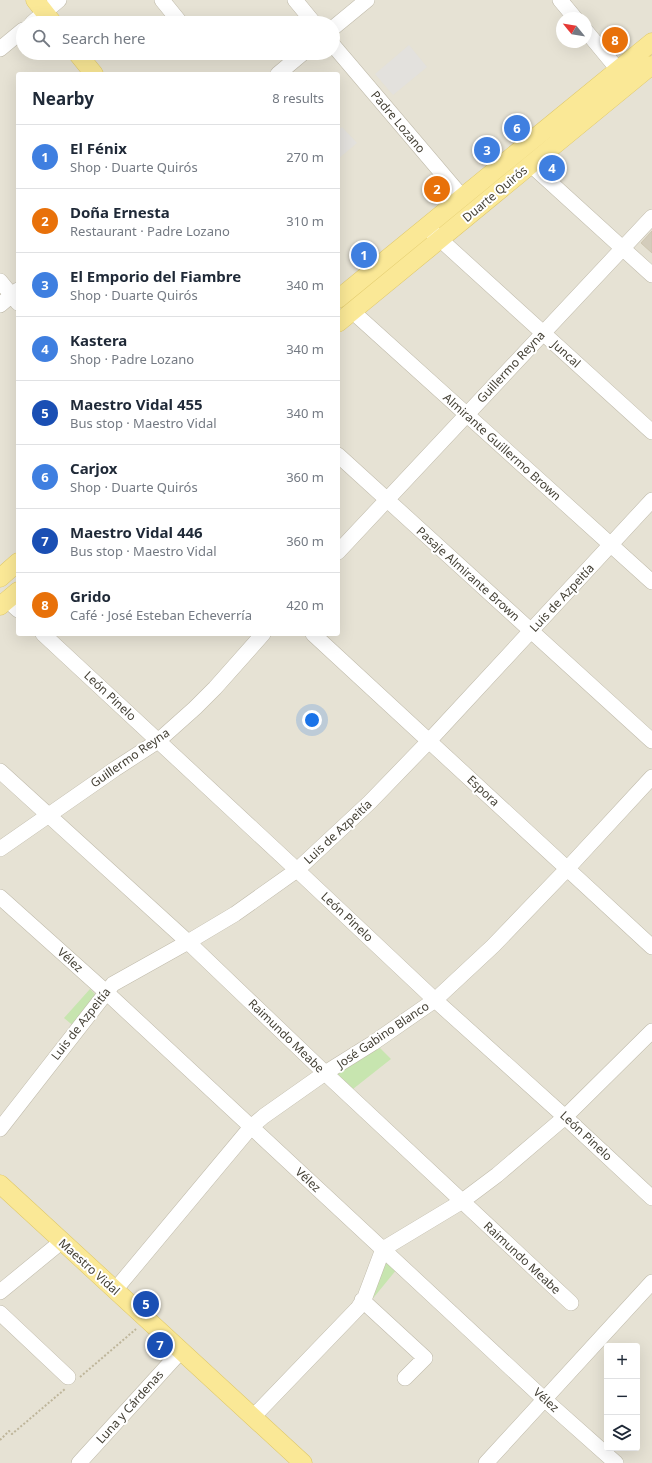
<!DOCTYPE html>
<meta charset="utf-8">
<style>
:root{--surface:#fff;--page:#f6f6f7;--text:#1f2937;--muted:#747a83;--line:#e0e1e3;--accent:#0f766e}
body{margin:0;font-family:"Noto Sans",sans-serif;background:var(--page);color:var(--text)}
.controls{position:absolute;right:12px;bottom:12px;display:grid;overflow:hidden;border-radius:4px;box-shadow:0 4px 16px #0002}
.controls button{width:36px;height:36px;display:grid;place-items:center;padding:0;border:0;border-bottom:1px solid var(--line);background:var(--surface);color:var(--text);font:20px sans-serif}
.compass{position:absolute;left:556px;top:12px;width:36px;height:36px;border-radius:50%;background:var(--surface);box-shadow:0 4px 16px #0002;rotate:300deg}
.you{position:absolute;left:312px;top:720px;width:14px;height:14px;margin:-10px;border:3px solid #fff;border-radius:50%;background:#1a73e8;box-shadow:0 0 0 6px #1a73e833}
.badge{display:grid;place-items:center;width:26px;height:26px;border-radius:50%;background:var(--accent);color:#fff;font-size:13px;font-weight:700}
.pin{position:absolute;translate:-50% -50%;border:2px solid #fff;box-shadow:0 1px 4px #0006}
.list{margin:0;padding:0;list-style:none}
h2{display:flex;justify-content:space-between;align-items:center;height:52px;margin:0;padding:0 16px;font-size:17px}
h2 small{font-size:13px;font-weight:400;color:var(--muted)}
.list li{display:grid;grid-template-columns:26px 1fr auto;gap:12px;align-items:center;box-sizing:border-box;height:64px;padding:0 16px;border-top:1px solid var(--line)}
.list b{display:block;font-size:15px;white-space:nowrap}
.list p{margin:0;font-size:13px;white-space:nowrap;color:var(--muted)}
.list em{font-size:13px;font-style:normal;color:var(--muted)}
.icon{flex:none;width:22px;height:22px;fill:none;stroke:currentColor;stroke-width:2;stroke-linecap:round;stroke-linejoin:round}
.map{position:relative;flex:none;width:652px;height:1463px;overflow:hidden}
.search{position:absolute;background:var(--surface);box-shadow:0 4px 16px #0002;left:16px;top:16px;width:324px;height:44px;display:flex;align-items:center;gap:10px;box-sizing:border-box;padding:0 14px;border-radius:22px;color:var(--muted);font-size:15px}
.panel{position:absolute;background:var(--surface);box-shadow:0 4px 16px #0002;left:16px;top:72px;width:324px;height:564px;border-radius:4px}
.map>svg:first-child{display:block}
.residential{fill:#e6e2d4;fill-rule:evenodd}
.green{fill:#c7e5af}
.parking{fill:#e3e1dd}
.building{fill:#d3ccbb;stroke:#cdc5af}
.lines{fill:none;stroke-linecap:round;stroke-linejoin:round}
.minor-casing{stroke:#c0bbab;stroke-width:16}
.major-casing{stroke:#dec767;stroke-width:19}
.path{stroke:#beb59a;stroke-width:2;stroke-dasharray:2 2;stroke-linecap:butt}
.minor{stroke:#fff;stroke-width:15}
.major{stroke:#fae896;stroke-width:18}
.labels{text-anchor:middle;stroke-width:4;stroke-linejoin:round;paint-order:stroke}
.street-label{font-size:12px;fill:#444035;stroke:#fff}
</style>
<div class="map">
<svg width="652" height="1463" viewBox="0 0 652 1463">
<rect width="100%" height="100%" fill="#f2efe5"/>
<path class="residential" d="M0 0H652V1463H0ZM562 18H586V42H562ZM23 23H333V53H23ZM18 74H338V634H18ZM607 1346H637V1448H607Z"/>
<path class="green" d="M90 989 99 998 76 1028 64 1018Z
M377 1045 391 1059 353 1089 337 1074Z
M385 1257 397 1269 370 1302Z"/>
<path class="parking" d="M409 45 427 67 393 95 375 74Z
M342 127 357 143 338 159V130Z"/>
<path class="building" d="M652 231V253L641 243Z"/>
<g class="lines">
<g class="minor-casing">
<path id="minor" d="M162 0 179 21
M295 0 314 23
M560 0 575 18
M32 23 59 0
M333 28 367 0
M586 31 625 78
M333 45 463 198
M0 49 23 30
M278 74 303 53
M530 164 652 275
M432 232 652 432
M0 281 18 303
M0 305 18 290
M352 311 652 582
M338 455 652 741
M338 552 652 217
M7 600 18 610
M43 634 297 870 435 1000 565 1117 652 1198
M313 634 652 947
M0 771 188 942 325 1073 571 1303
M0 849 115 769 158 741 195 708 215 688 263 634
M0 897 106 992 544 1399 616 1463
M0 1129 113 984 188 942 235 914 297 870 370 802 429 741 652 500
M115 1290 251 1127 264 1116 325 1073 373 1043 435 1000 493 946 567 869 652 777
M0 1292 61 1242
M362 1300 425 1358 405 1378
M0 1313 68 1377
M253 1417 358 1308 365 1297 383 1249 461 1202 497 1175 565 1117 652 1031
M79 1463 181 1351
M486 1463 652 1282"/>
</g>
<g class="major-casing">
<path id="major" d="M35 0 53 23
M77 53 94 74
M338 299 652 42
M338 323 652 65
M0 578 18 562
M0 606 18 591
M0 1184 303 1463"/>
</g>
<path class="path" d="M80 1377 136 1329
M0 1440 9 1431 12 1434 65 1389"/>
<use href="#minor" class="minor"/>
<use href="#major" class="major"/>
</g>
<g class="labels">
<g class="street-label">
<text transform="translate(398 122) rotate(50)" y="4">Padre Lozano</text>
<text transform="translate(495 194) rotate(-40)" y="4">Duarte Quirós</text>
<text transform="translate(566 354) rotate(42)" y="4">Juncal</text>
<text transform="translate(511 367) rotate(-47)" y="4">Guillermo Reyna</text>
<text transform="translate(502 447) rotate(42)" y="4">Almirante Guillermo Brown</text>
<text transform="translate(468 574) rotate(42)" y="4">Pasaje Almirante Brown</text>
<text transform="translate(562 598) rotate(-47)" y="4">Luis de Azpeitía</text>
<text transform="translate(110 696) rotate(43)" y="4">León Pinelo</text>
<text transform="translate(130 758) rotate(-35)" y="4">Guillermo Reyna</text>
<text transform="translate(483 791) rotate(43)" y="4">Espora</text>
<text transform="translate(338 832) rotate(-43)" y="4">Luis de Azpeitía</text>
<text transform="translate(347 917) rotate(43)" y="4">León Pinelo</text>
<text transform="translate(70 960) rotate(42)" y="4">Vélez</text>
<text transform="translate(81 1024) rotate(-52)" y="4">Luis de Azpeitía</text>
<text transform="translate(383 1035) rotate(-34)" y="4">José Gabino Blanco</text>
<text transform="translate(286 1036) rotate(44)" y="4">Raimundo Meabe</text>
<text transform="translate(586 1136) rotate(43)" y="4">León Pinelo</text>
<text transform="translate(308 1180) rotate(43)" y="4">Vélez</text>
<text transform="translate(522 1258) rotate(43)" y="4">Raimundo Meabe</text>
<text transform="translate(89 1267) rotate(42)" y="4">Maestro Vidal</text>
<text transform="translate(546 1400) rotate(42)" y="4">Vélez</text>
<text transform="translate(130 1407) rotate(-48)" y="4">Luna y Cárdenas</text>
</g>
</g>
</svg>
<div class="controls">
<button>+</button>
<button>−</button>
<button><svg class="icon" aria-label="layers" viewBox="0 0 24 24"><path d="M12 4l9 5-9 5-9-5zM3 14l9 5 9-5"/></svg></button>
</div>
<svg class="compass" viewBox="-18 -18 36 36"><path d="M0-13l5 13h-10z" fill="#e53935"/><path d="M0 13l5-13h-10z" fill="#747a83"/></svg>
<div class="you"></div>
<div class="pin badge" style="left:364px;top:255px;background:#3f7fe0">1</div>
<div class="pin badge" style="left:437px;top:189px;background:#e8710a">2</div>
<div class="pin badge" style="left:487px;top:150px;background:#3f7fe0">3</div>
<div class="pin badge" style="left:552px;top:168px;background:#3f7fe0">4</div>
<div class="pin badge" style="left:146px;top:1304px;background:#1a4fb4">5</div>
<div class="pin badge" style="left:517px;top:128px;background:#3f7fe0">6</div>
<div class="pin badge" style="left:160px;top:1345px;background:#1a4fb4">7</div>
<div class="pin badge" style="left:615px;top:40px;background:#e8710a">8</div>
<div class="search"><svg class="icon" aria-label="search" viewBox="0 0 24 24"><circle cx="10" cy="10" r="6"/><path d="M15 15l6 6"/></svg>Search here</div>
<section class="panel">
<h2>Nearby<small>8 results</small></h2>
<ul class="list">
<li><span class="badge" style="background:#3f7fe0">1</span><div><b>El Fénix</b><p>Shop · Duarte Quirós</p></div><em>270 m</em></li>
<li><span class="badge" style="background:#e8710a">2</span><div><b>Doña Ernesta</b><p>Restaurant · Padre Lozano</p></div><em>310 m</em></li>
<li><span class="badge" style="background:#3f7fe0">3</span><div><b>El Emporio del Fiambre</b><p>Shop · Duarte Quirós</p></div><em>340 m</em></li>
<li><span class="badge" style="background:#3f7fe0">4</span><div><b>Kastera</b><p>Shop · Padre Lozano</p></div><em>340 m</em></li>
<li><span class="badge" style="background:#1a4fb4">5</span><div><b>Maestro Vidal 455</b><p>Bus stop · Maestro Vidal</p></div><em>340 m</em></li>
<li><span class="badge" style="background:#3f7fe0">6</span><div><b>Carjox</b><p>Shop · Duarte Quirós</p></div><em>360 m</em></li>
<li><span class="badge" style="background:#1a4fb4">7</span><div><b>Maestro Vidal 446</b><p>Bus stop · Maestro Vidal</p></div><em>360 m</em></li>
<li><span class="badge" style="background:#e8710a">8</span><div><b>Grido</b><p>Café · José Esteban Echeverría</p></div><em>420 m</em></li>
</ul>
</section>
</div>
